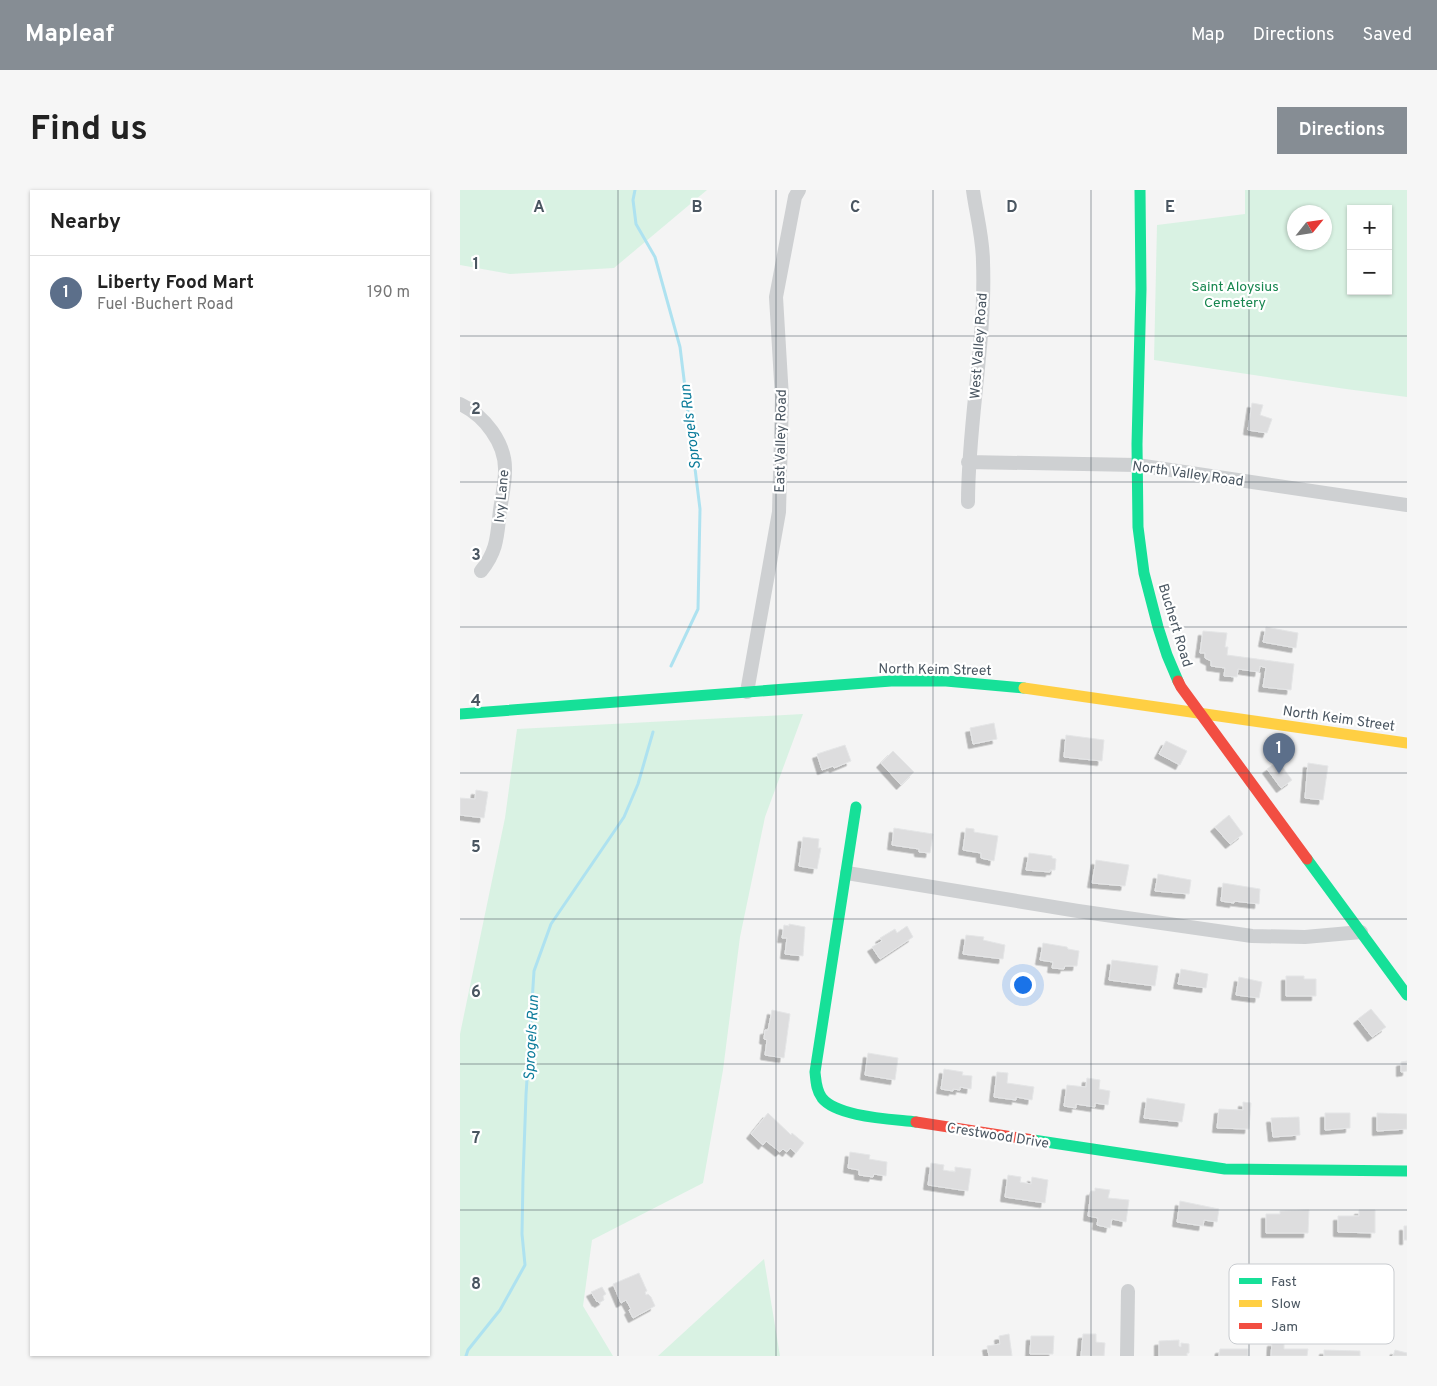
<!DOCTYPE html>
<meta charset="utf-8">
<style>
:root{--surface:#fff;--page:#f6f6f6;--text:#222;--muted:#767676;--line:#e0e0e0;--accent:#868d94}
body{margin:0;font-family:Overpass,sans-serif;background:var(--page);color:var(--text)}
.controls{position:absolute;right:15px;top:15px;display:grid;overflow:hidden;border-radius:0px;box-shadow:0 1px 4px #0004}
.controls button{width:45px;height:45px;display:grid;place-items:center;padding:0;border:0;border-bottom:1px solid var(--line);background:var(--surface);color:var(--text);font:25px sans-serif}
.compass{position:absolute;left:827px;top:15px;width:45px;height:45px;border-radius:50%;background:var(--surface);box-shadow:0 1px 4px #0004;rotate:60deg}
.you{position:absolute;left:562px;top:794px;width:18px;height:18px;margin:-12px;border:4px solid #fff;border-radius:50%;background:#1a73e8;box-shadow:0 0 0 8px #1a73e833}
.badge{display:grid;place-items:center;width:32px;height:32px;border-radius:50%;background:var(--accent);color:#fff;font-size:16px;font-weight:700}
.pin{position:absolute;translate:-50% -41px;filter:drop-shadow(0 1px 2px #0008)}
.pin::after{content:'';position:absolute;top:26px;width:18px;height:15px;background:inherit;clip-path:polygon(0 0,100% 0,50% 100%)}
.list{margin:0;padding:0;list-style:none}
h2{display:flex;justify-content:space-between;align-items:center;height:65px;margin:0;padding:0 20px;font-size:21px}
h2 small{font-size:16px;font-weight:400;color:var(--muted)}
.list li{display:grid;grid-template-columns:32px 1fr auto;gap:15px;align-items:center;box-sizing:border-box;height:75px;padding:0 20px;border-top:1px solid var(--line)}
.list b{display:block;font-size:19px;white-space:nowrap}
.list p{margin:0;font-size:16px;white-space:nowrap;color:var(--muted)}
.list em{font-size:16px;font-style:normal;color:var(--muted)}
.map{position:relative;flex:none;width:947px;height:1166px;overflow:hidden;border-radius:0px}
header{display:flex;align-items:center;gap:30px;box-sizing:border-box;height:70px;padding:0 25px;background:var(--accent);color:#fff}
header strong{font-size:24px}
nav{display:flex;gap:28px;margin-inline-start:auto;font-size:18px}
.intro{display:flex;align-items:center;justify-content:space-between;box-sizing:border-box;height:120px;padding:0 30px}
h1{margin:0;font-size:35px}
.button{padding:12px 22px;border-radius:0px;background:var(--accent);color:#fff;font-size:18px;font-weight:700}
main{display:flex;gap:30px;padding:0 30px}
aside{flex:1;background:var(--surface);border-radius:0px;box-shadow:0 1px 4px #0004}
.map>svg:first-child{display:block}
.green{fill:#d9f2e3;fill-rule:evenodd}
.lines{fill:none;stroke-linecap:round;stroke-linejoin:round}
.stream{stroke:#aee2f0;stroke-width:3}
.building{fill:#ddddde;stroke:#e5e6e7;filter:url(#shadow)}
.street{stroke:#ced0d2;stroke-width:14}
.fast{stroke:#16e098;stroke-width:11}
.slow{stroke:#ffcf43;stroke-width:11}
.jam{stroke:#f24e42;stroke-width:11}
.grid{fill:none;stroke:#4a5661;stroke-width:1;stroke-opacity:0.55}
.labels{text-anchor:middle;stroke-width:4.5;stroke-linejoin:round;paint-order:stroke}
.park-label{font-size:14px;fill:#17864f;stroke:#fff}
.street-label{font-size:14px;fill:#4a5661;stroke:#fff}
.water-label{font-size:15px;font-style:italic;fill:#0c7c9b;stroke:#fff}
.key{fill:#fff;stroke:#c9ccd0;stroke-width:1}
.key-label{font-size:14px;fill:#4a5661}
.grid-label{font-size:16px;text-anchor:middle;font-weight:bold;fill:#4a5661;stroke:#fff;stroke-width:4.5;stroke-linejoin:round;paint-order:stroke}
</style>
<header>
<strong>Mapleaf</strong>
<nav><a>Map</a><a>Directions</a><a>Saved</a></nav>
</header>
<div class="intro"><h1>Find us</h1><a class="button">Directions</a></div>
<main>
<aside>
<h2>Nearby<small></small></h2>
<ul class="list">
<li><span class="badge" style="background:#5c6f8a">1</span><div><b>Liberty Food Mart</b><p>Fuel · Buchert Road</p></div><em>190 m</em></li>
</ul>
</aside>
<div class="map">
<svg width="947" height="1166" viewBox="0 0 947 1166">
<defs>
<filter id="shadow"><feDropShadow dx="-4.5" dy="4.5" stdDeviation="0" flood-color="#0004"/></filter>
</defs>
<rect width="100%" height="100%" fill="#f4f4f4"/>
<path class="green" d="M0 0H247L154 78 50 84 0 75Z
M785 0H947V207L886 199 694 170 697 35 785 24ZM891 19H928V101H891ZM864 22V52H834V22Z
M343 524 305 627 280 747 263 880 243 993 132 1050 123 1116 153 1166H0V844L45 628 57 539Z
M304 1069 320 1166H198Z"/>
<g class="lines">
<path class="stream" d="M175 0 173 10 176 34 195 67 220 157 240 319 238 419 211 476
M6 1166 8 1160 40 1120 65 1075 62 1044 63 988 66 905 74 781 91 734 164 627 178 594 193 542"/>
</g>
<path class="building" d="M792 213 803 215 800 225 812 229 807 243 788 240Z
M806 437 838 443 836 458 803 452Z
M743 441 767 443 765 457H768L767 465 834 474 831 500 803 497 806 478 800 476 799 482 778 479 777 487 764 486 765 478 751 476V471L745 468V463H740Z
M534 533 537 549 513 554 510 538Z
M606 545 644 550 642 571 604 567Z
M706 551 727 561 720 575 699 564Z
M385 555 391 571 374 578 373 576 362 580 357 564Z
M433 561 454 582 441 595 421 573Z
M818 571 832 590 821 598 807 579Z
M848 573 868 576 863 610 845 608Z
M16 600 28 602 24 628 0 625V608L15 609Z
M769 625 783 644 770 654 755 637Z
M434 638 473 644 470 663 459 662V659L432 655Z
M506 638 514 639V642L538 646 534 671 521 668V663L503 660Z
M343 647 359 649 358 658H361L357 679 339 676Z
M569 663 592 666V668L596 669 595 680H590V682L566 680Z
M636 670 669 675 665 696 632 693Z
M698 684 731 690 729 704 695 701Z
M763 693 800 699 799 714 774 711V713L761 711Z
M329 734 345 737 343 766 325 764 327 748H322L324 735 329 736Z
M447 736 453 747 420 769 412 757 422 751 420 748 435 739 437 743Z
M506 745 524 747 523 750 545 755 543 769 503 764Z
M583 753 607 757 608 759 619 761 617 776H605L604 779 592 778 593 772 580 770Z
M652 770 698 776 695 796 649 790Z
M721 779 748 784 746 798 718 794Z
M826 786H844V789H856V806H826Z
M779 787 802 792 799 808 776 805Z
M911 819 926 837 912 847 898 829Z
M312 820 330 824 324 868 305 865 307 850 304 849 305 840H308Z
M408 863 438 868 435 890 405 885Z
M947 871V881L941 882V872Z
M484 879 503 882 502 885 512 886 511 899 500 897V900L493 899V901L481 899Z
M537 882 548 883 547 893 574 897 572 910 556 907V910L534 907Z
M627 888 640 890 639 899 650 901 648 915 635 913V917L616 914V918L604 916 607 895 626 897Z
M687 908 725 914 722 932 684 928Z
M783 912 791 913 789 939 757 938 759 919 783 920Z
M308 923 331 945 332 943 344 953 336 963 330 958 327 962 323 959 320 962 306 951 303 955 291 944Z
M865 923H890V938L865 940Z
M917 923 947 924V939L917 941Z
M839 927 840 945 813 947 811 928Z
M390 962 410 965 409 969 427 972 426 986 414 984 413 987 399 985V980L388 978Z
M471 973 484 975 483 980 495 982V977L511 979 508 1001 468 995Z
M548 985 561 987 560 992 571 994 572 987 588 990 585 1013 545 1007Z
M635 998 650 1000 648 1008 669 1010 666 1032 652 1029 650 1038 637 1035 638 1028 628 1026 631 1001H635Z
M720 1011 759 1019 757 1032 744 1030 743 1036 717 1032Z
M849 1020 848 1043H806V1024H820V1021Z
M899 1020H915V1043L878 1042V1026H899Z
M944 1036H947V1050H944Z
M179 1083 187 1101 185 1102 186 1105 188 1104 191 1107 195 1116 173 1128 169 1120 171 1119 166 1110 161 1113 153 1094Z
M142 1097 146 1104 143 1106 144 1110 139 1113 138 1111 137 1112 131 1102Z
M549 1144 552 1166H529L527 1156 540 1154 539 1146Z
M623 1144H636V1152L645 1153 644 1166H621Z
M571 1146H594L593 1164H570Z
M719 1150V1156L721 1157V1153L729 1154V1163H727V1166H699V1151Z
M812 1152H824V1159H848L847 1166H811Z
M760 1159H788V1166H759Z
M864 1160 900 1161V1166H864Z
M935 1160 947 1163V1166H933Z"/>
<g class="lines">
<path class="street" d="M0 214C24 225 46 253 45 281 45 294 42 307 40 320 37 345 38 360 21 381
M508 272 677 275 947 315
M508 312C508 232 526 152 523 72 523 48 516 23 513 0
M287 502 319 322 322 208 316 107 335 7 339 0
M387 683 618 721 792 746 845 747 901 742
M667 1166 668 1101"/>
<path class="fast" d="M680 0 681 99 677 254 678 337 684 383 698 437 707 465 718 491
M0 524 431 491H486L564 498
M396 617 355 882C356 891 356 900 362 908 377 927 432 929 456 932
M847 669 947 805
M573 950 765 979 947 981"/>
<path class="slow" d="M564 498 947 553"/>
<path class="jam" d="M718 491 721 497 847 669
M456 932 573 950"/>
</g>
<path class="grid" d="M158 0V1166M316 0V1166M473 0V1166M631 0V1166M789 0V1166M0 146H947M0 292H947M0 437H947M0 583H947M0 729H947M0 874H947M0 1020H947"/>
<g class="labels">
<g class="park-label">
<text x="775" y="101">Saint Aloysius<tspan x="775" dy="16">Cemetery</tspan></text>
</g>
<g class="street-label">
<text transform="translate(518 156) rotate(-86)" y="5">West Valley Road</text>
<text transform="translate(320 251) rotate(-89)" y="5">East Valley Road</text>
<text transform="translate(728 283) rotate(8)" y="5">North Valley Road</text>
<text transform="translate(41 306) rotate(-85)" y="5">Ivy Lane</text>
<text transform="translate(716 435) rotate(73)" y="5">Buchert Road</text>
<text transform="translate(475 479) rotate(1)" y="5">North Keim Street</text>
<text transform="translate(879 528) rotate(8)" y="5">North Keim Street</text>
<text transform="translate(538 945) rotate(9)" y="5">Crestwood Drive</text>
</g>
<g class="water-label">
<text transform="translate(230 237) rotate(-97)" y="5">Sprogels Run</text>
<text transform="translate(71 848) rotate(-87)" y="5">Sprogels Run</text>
</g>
</g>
<rect x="769" y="1074" width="165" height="80" rx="8" class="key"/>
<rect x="779" y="1088" width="23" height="6" fill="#16e098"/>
<rect x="779" y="1110" width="23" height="7" fill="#ffcf43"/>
<rect x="779" y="1133" width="23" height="6" fill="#f24e42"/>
<g class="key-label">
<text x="811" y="1096">Fast</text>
<text x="811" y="1118">Slow</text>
<text x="811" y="1141">Jam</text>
</g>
<g class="grid-label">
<text x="79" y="22">A</text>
<text x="237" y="22">B</text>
<text x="395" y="22">C</text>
<text x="552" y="22">D</text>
<text x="710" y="22">E</text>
<text x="16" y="79">1</text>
<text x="16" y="224">2</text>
<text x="16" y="370">3</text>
<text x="16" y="516">4</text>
<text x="16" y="662">5</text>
<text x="16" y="807">6</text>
<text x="16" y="953">7</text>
<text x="16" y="1099">8</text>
</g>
</svg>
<div class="controls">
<button>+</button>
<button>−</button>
</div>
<svg class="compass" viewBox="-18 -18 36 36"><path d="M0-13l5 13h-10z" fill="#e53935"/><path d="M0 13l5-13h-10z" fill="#767676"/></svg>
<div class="you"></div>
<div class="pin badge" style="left:819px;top:584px;background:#5c6f8a">1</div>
</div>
</main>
